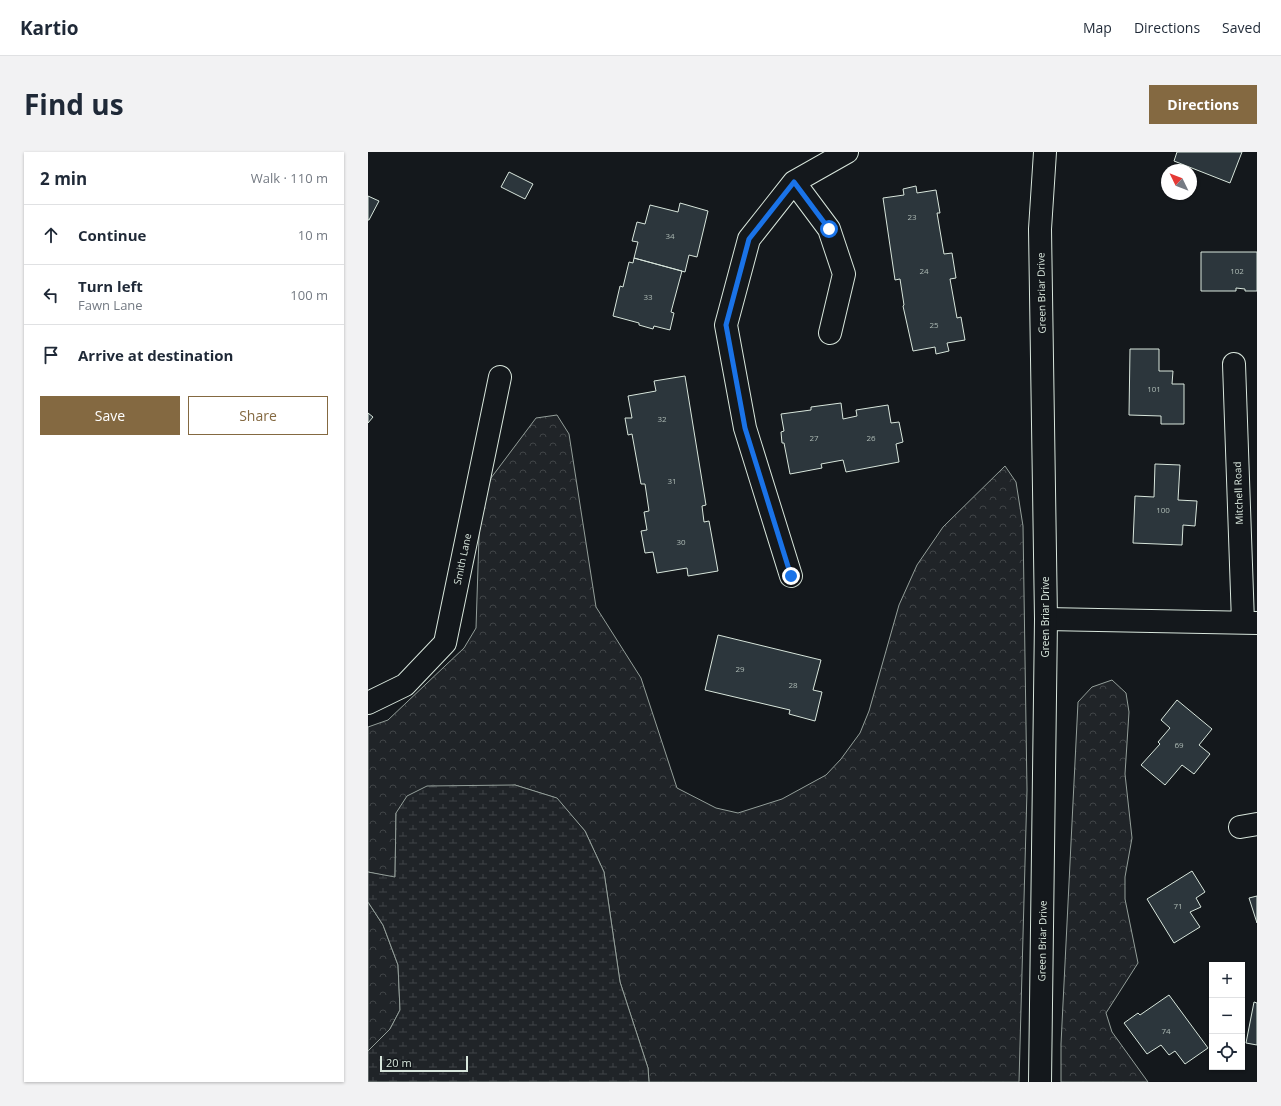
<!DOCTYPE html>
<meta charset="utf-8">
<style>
:root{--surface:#fff;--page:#f2f2f3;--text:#1f2937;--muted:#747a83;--line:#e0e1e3;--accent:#846941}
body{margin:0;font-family:"Open Sans",sans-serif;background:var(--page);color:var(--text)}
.controls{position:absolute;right:12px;bottom:12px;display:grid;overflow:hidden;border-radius:0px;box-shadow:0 1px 3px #0004}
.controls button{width:36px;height:36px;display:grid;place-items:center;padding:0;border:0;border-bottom:1px solid var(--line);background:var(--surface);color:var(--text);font:20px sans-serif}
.compass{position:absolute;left:793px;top:12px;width:36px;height:36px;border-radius:50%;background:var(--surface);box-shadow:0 1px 3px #0004;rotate:313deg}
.scale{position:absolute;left:12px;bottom:10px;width:88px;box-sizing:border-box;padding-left:4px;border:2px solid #d8e6dc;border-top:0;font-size:11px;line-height:14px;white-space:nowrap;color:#d8e6dc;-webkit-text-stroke:3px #14181c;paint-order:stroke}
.stop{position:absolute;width:12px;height:12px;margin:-9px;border:3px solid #1a73e8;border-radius:50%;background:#fff}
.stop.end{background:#1a73e8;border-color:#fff;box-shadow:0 1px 4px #0008}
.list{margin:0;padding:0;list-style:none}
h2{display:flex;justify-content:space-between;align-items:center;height:52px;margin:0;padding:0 16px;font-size:17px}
h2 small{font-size:13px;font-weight:400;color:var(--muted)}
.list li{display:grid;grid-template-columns:26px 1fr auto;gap:12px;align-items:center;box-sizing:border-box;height:60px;padding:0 16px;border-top:1px solid var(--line)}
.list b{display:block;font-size:15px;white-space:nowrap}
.list p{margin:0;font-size:13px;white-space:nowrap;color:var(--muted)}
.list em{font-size:13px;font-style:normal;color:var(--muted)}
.actions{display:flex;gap:8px;padding:12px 16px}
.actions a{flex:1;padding:9px 0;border:1px solid var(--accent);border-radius:0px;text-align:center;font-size:14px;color:var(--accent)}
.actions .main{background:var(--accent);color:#fff}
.icon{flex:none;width:22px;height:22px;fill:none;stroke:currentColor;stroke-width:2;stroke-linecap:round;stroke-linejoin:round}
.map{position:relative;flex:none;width:889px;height:930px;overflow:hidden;border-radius:0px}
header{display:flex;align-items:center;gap:24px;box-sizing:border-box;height:56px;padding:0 20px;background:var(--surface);border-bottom:1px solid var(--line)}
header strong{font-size:19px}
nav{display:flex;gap:22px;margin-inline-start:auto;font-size:14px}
.intro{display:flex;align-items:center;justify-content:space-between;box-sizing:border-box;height:96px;padding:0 24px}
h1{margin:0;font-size:28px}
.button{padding:10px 18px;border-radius:0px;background:var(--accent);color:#fff;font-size:14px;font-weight:700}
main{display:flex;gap:24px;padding:0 24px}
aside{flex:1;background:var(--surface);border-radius:0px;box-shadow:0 1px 3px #0004}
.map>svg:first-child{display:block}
.forest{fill:url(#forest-crowns);stroke:#939e99}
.wetland{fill:url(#wetland-marsh);stroke:#939e99}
.building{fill:#2c363c;stroke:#d8e6dc}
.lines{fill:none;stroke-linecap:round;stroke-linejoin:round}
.street-casing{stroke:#d8e6dc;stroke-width:24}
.secondary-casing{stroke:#d8e6dc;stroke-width:24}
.street{stroke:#14181c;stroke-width:22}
.secondary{stroke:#14181c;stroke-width:22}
.route{stroke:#1a73e8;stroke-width:5}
.labels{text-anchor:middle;stroke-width:3;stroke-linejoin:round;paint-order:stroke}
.number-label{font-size:8px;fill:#adbab4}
.street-label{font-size:10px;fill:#d8e6dc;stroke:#14181c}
</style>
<header>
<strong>Kartio</strong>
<nav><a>Map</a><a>Directions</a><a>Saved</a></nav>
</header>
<div class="intro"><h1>Find us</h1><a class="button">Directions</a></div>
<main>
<aside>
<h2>2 min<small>Walk · 110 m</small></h2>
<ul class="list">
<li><svg class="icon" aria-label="ahead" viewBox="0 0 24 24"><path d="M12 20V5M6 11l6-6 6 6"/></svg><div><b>Continue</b></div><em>10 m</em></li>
<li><svg class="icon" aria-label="left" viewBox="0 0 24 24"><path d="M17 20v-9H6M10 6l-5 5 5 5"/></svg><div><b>Turn left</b><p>Fawn Lane</p></div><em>100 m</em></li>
<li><svg class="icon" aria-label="arrive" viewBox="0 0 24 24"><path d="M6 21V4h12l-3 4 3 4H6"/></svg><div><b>Arrive at destination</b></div></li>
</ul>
<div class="actions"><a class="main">Save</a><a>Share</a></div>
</aside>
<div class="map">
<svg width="889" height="930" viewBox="0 0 889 930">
<defs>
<pattern id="forest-crowns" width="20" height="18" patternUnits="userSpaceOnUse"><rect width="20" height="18" fill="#202428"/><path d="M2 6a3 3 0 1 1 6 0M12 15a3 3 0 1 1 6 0" fill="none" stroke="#404447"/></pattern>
<pattern id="wetland-marsh" width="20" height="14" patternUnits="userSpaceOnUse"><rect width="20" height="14" fill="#202428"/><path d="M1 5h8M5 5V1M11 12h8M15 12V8" fill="none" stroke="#404447"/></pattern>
</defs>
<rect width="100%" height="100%" fill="#14181c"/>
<path class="forest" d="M189 263 201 282 228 455 273 526 309 636 348 656 370 661 414 647 458 623 473 607 492 581 501 559 531 453 549 413 575 375 637 314 648 330 655 374 659 638 651 930H281L280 916 252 830 236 720 217 679 188 646 147 633 28 661 27 726 0 720V575L20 568 96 496 108 476 112 354 123 326 168 266Z
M744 528 758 541 761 560 757 622 764 686 757 725V747L770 811 738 861 744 880 780 930H693V892L710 550 724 535Z
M0 750 15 773 30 813 32 858 22 877 0 899Z"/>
<path class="wetland" d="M147 633 189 646 217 679 236 720 252 830 280 916 281 930H0V899L22 877 32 858 30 813 15 773 0 750V720L27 725 28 661 39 644 59 634Z"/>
<path class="building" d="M809 0H874L862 31 806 9Z
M141 20 165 32 157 47 133 35Z
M548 34 549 41 568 38 572 61H569L576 102 584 101 588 126 582 127 589 166 593 165 597 188 579 191 581 199 568 202 567 195 545 199 535 154 536 153 532 127 527 128 515 46 536 43 535 37Z
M0 44 11 49 1 68H0Z
M312 51 340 59 329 105 321 103 317 120 266 106 270 90 264 89 269 70 277 72 282 53 310 60Z
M833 100H889V139H877V137L868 136V139H833Z
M266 106 314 119 303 160 306 161 302 178 286 174 285 177 271 173V171L245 164 252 134 255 135 261 110 265 111Z
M762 197H791V219H805L804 232H816V272H793V264L761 263Z
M317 224 338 353 334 354 336 370 341 369 350 419 320 424 319 416 289 421 285 400 277 401 273 379 279 378 276 360 281 359 277 332H273L264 282 260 283 257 266H264L260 244 288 239 286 229Z
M473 251 475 267 489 264 488 258 520 253 523 271 531 270 535 290 528 292 531 310 478 320 475 308 453 312 454 316 422 322 416 291H414L413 280 416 279 413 262 443 258V255Z
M0 261 5 265 0 271Z
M787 312 812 313 810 348 829 349 827 374 815 373 814 393 765 391 767 344 786 345Z
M350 483 453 508 445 538 454 540 447 569 421 562 422 558 337 538Z
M809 548 844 577 831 593 842 602 826 622 814 613 797 633 773 613 792 592 790 590 802 576 793 568Z
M824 719 837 740 828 746 833 755 822 760 832 775 806 791 779 747Z
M889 744V771L881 746Z
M801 843 840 896 817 912 807 899 801 903 793 893 779 902 756 871 770 861 772 863Z
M886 850 889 851V893L878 891Z"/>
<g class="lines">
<g class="street-casing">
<path id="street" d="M426 30 461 77 476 122 462 181
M866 212 875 470
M423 424 377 276 358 173 381 87 426 30 479 0
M678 467 889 471
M0 551 37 533 77 491 132 225
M872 675 889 672"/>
</g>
<g class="secondary-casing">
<path id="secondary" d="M672 930 678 467 672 77 677 0"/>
</g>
<use href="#street" class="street"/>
<use href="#secondary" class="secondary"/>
</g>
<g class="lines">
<path class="route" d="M423 424 377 276 358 173 381 87 426 30 461 77"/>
</g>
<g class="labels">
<g class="number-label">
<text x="544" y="68">23</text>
<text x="302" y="87">34</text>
<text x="556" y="122">24</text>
<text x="869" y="122">102</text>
<text x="280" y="148">33</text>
<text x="566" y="176">25</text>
<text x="786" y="240">101</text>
<text x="294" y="270">32</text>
<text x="446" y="289">27</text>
<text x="503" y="289">26</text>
<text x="304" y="332">31</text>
<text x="795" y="361">100</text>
<text x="313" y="393">30</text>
<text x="372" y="520">29</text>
<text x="425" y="536">28</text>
<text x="811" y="596">69</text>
<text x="810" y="757">71</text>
<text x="798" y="882">74</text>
</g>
<g class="street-label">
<text transform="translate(673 141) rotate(-91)" y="4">Green Briar Drive</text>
<text transform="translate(870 341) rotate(-92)" y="4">Mitchell Road</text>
<text transform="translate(94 407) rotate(-78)" y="4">Smith Lane</text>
<text transform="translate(677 465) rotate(-90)" y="4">Green Briar Drive</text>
<text transform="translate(674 789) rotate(-89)" y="4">Green Briar Drive</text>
</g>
</g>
</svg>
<div class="controls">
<button>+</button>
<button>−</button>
<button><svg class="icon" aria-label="locate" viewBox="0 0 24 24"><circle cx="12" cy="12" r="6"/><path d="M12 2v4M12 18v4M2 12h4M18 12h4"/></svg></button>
</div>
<svg class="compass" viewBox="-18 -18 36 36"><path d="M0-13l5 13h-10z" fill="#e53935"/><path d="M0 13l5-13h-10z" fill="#747a83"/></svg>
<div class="scale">20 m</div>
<div class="stop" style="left:461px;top:77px"></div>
<div class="stop end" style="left:423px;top:424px"></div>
</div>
</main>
